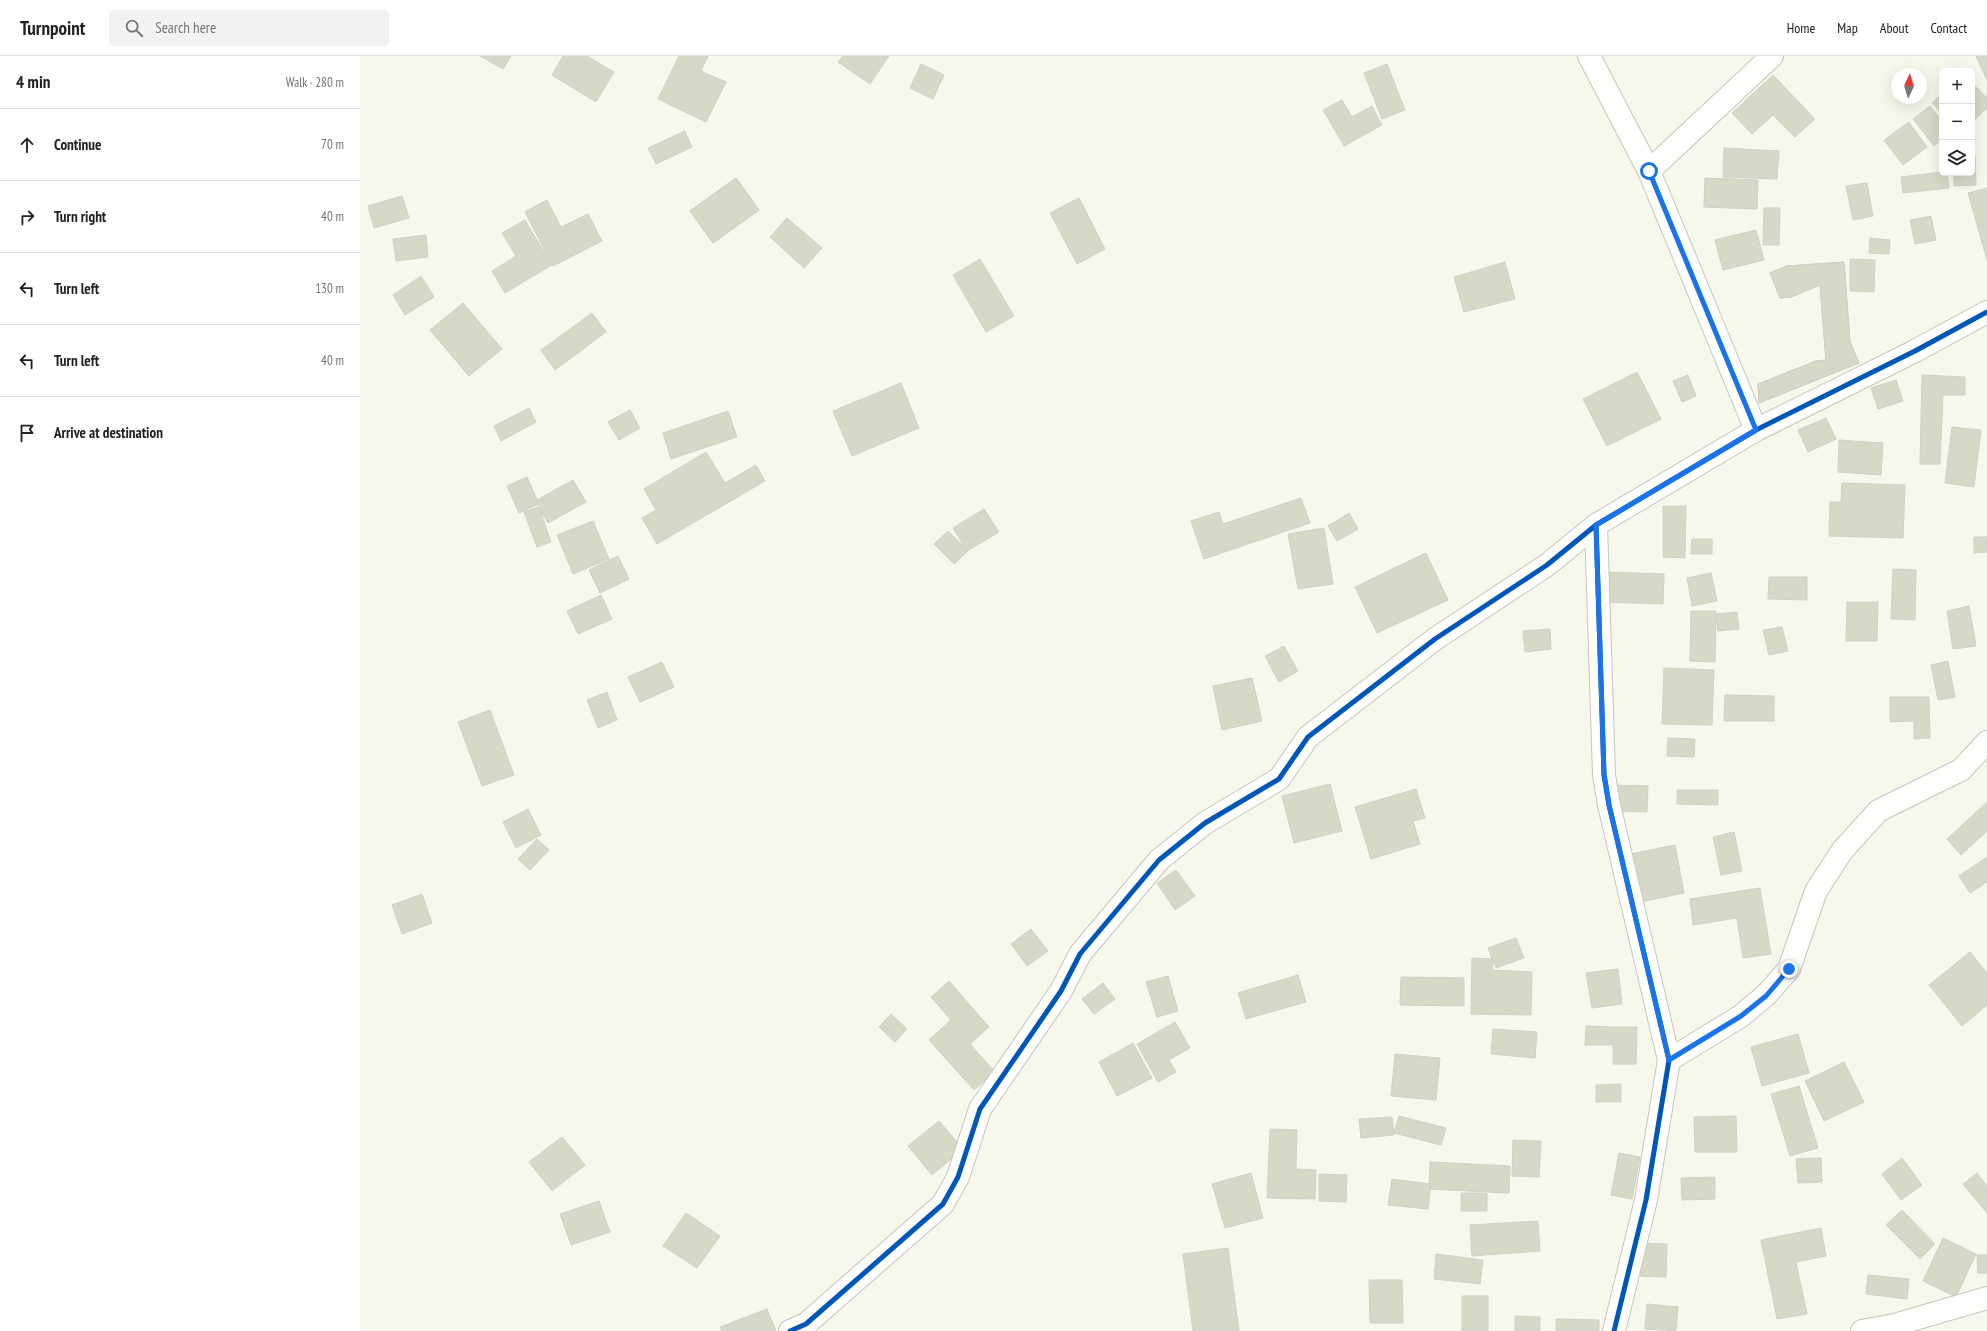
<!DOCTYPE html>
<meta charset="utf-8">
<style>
:root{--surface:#fff;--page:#f2f2f2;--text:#202124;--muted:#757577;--line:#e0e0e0}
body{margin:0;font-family:"PT Sans Narrow",sans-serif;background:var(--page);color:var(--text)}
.controls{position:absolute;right:12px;top:12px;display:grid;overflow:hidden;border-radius:6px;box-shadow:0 4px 16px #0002}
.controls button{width:36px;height:36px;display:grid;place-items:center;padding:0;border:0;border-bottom:1px solid var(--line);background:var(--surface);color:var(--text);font:20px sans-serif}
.compass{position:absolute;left:1531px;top:12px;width:36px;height:36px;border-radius:50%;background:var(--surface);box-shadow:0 4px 16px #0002;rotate:4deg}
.stop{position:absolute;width:12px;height:12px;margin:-9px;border:3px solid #1a73e8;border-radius:50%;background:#fff}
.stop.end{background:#1a73e8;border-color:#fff;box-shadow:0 1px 4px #0008}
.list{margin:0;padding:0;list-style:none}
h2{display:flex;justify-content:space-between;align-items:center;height:52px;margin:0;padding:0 16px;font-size:17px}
h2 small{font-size:13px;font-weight:400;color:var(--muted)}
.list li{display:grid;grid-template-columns:26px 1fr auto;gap:12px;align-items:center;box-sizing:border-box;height:72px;padding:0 16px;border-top:1px solid var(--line)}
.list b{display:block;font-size:15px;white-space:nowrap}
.list em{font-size:13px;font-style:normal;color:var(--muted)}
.icon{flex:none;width:22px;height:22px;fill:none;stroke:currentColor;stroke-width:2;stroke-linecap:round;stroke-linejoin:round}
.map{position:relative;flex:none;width:1627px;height:1275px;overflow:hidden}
header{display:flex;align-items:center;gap:24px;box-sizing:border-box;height:56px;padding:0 20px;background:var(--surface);border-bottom:1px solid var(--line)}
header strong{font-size:19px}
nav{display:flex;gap:22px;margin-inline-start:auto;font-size:14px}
.search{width:280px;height:36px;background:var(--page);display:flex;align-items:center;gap:10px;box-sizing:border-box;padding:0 14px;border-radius:6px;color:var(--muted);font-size:15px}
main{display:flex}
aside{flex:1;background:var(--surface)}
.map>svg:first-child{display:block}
.building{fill:#d8d8c7;stroke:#d0d0c8}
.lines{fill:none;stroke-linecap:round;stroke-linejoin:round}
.minor-casing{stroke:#c6c6be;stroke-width:24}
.minor{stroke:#fefefc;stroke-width:22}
.cycleway-casing{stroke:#fff;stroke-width:8}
.cycleway{stroke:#0057b8;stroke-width:5}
.route{stroke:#1a73e8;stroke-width:5}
</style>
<header>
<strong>Turnpoint</strong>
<div class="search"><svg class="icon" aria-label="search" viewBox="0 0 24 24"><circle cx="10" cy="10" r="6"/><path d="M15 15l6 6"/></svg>Search here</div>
<nav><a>Home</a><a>Map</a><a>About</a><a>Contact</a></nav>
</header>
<main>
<aside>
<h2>4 min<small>Walk · 280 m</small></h2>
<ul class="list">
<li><svg class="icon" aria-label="ahead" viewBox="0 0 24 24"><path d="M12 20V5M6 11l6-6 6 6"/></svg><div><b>Continue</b></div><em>70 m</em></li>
<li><svg class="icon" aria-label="right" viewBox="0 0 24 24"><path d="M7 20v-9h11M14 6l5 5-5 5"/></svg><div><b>Turn right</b></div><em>40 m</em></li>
<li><svg class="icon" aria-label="left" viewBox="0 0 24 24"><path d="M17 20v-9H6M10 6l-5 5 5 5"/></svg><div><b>Turn left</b></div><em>130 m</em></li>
<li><svg class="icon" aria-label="left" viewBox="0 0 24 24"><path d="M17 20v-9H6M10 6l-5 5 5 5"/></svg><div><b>Turn left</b></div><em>40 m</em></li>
<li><svg class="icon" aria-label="arrive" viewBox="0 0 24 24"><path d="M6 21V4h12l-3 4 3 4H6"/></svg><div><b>Arrive at destination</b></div></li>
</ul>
</aside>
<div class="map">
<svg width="1627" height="1275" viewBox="0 0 1627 1275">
<rect width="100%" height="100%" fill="#f7f7ec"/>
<path class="building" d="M120 0H151L143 13Z
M203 0H227L254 16 236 46 192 19Z
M319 0H348L341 15 366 26 346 66 298 43Z
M483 0H529L510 28 478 6Z
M1616 0H1627V24Z
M561 8 584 19 573 43 550 32Z
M1027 8 1045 54 1022 63 1004 17Z
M1413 19 1455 63 1435 81 1413 59 1392 78 1372 57Z
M1612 27 1627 42V52L1612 66Z
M1582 38V57L1572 47Z
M982 44 992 61 1012 50 1022 69 984 90 963 54Z
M1570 50 1582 65V83L1574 90 1553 63Z
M1549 66 1567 91 1543 109 1524 84Z
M325 75 332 91 296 108 288 92Z
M1364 92 1419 95 1417 123 1363 121Z
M1612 100H1615L1616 129 1594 130V117H1612Z
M1582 116 1587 117 1589 132 1543 137 1541 121Z
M376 122 399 154 353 187 330 155Z
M376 122 399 154 353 187 330 155Z
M1345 122 1398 124 1397 153 1344 151Z
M1507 127 1513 160 1493 164 1486 130Z
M1627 132V204L1608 137Z
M42 140 49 162 14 172 8 150Z
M719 142 745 193 717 208 690 157Z
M187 144 201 171 228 158 242 185 193 210 165 156Z
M1404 152H1420L1419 189H1403Z
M1571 160 1576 184 1555 188 1550 164Z
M427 162 462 192 444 212 410 181Z
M165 164 192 209 145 237 132 215 156 200 142 177Z
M1396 174 1404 204 1363 214 1355 184Z
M66 179 68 201 36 205 33 183Z
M1510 182 1530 184 1529 198 1509 197Z
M620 203 654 260 626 276 593 219Z
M1490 203 1515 204 1514 236 1490 235Z
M1145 206 1155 243 1104 256 1094 221Z
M1484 206 1490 286 1499 307 1399 347 1398 328 1456 305 1466 304 1460 229 1431 241 1420 242 1410 217 1427 210Z
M1484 206 1490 286 1499 307 1399 347 1398 328 1456 305 1466 304 1460 229 1431 241 1420 242 1410 217 1427 210Z
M61 220 74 241 45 259 33 239Z
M103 247 142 293 109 320 70 274Z
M232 257 246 276 195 314 181 294Z
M1277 316 1301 363 1247 390 1223 343Z
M1328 319 1336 340 1322 346 1313 325Z
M1562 319 1605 321V339H1583L1580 408H1560Z
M1536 324 1543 345 1518 353 1511 332Z
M541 327 559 372 492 400 473 355Z
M169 352 176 366 141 385 134 370Z
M270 354 280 372 259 384 248 366Z
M368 355 377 381 311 403 303 377Z
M1466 362 1476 383 1448 396 1438 374Z
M1592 371 1621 374 1614 431 1585 427Z
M1479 384 1523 387 1521 419 1478 416Z
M346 396 365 427 396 409 405 425 297 488 282 462 296 454 284 433Z
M167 421 179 448 159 457 147 430Z
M213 424 226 446 188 467 175 445Z
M1482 427 1545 429 1543 482 1469 480 1470 446H1481Z
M941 442 950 467 844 503 831 465 859 456 863 468Z
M1303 450H1326L1325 502 1303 501Z
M179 451 191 486 177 491 164 456Z
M624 453 639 476 607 495 593 472Z
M989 457 998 473 977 485 968 470Z
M233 465 249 503 213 518 197 479Z
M964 472 973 528 938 533 928 478Z
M588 475 608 495 594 508 574 488Z
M1614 481H1627V496L1614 497Z
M1332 483H1352V498H1331Z
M1066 497 1088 544 1017 577 995 531Z
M258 500 269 523 240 537 229 514Z
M1533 513 1556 514 1555 564 1531 563Z
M1247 516 1304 518 1303 548 1246 546Z
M1351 517 1357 545 1332 550 1327 522Z
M1409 521H1447V544L1408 543Z
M241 539 252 563 218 578 207 555Z
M1487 546H1518L1517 585H1486Z
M1609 550 1616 590 1593 593 1587 555Z
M1331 555H1356L1355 606 1330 605Z
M1377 556 1379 573 1358 575 1356 558Z
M1422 571 1428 595 1409 599 1403 574Z
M1190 573 1191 593 1165 596 1163 575Z
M924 590 938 615 919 626 905 600Z
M1588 605 1595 641 1578 644 1571 609Z
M302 606 314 631 280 646 268 621Z
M1304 612 1354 614 1352 669 1302 668Z
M892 622 902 665 862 674 853 630Z
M247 636 257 664 238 672 227 644Z
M1365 639 1414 640V665H1364Z
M1530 641H1569L1570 682 1554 683V665L1530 666Z
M130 654 154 719 122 730 98 666Z
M1308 682 1335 683 1334 701 1307 700Z
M970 728 982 775 934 787 922 740Z
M1250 729 1288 730 1287 756 1250 755Z
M1056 733 1065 762 1053 765 1060 788 1011 803 995 751Z
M1317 734H1358V749L1317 748Z
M1627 746V775L1601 799 1587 783Z
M168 753 181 779 156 792 143 766Z
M1374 776 1382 815 1361 819 1353 781Z
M177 783 189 794 170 814 158 803Z
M1315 789 1324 837 1276 847 1266 799Z
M1627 801V826L1610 837 1599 820Z
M816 814 835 840 815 854 797 827Z
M1400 832 1411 898 1383 902 1377 862 1333 869 1330 843Z
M62 838 72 867 42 878 32 849Z
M671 873 688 895 667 910 651 888Z
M1156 882 1164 902 1136 912 1128 892Z
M1610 896 1627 917V949L1602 970 1569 929Z
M1112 902 1133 903 1132 914 1172 916 1171 959 1111 958Z
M1258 913 1262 948 1232 952 1226 917Z
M938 919 946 946 886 963 878 937Z
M808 920 818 955 797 961 786 926Z
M1041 921 1104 922V950L1040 949Z
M589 925 629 971 610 988 635 1016 614 1034 569 984 591 964 571 941Z
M743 927 755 943 734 958 722 943Z
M531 958 547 973 535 986 519 971Z
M815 966 830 992 809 1004 816 1016 798 1026 777 988Z
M1226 970 1252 971V989H1225Z
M1253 971H1277L1276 1008H1253Z
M1133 973 1177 976 1175 1002 1131 998Z
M1438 978 1449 1017 1402 1030 1391 991Z
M773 987 792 1022 757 1040 739 1006Z
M1035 998 1080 1002 1076 1044 1031 1040Z
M1484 1006 1504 1046 1464 1065 1445 1025Z
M1261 1028V1046H1236V1029Z
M1439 1030 1458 1092 1430 1100 1411 1038Z
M1039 1060 1086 1072 1081 1089 1034 1077Z
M1376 1060 1377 1096H1335L1334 1061Z
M1032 1061 1034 1079 1001 1082 999 1063Z
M579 1065 603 1093 572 1119 548 1090Z
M910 1073 937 1074 936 1113 956 1114 955 1143 907 1142Z
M202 1081 225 1109 192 1135 169 1106Z
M1153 1084 1181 1085 1179 1121 1152 1120Z
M1259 1097 1280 1101 1272 1143 1251 1139Z
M1461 1102 1462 1126 1438 1127 1436 1103Z
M1542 1102 1562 1129 1541 1144 1522 1118Z
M1070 1106 1150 1110 1149 1137 1069 1133Z
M891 1117 903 1162 865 1172 852 1128Z
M1617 1117 1627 1130V1157L1603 1128Z
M959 1118 987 1119 986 1146 959 1145Z
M1355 1121V1143L1322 1144 1321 1122Z
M1032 1123 1071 1128 1068 1153 1028 1149Z
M1101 1137H1127V1155H1101Z
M239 1145 250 1176 211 1189 200 1158Z
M1542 1154 1575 1188 1560 1203 1526 1169Z
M326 1157 360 1180 337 1212 303 1190Z
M1178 1165 1180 1195 1112 1200 1110 1169Z
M1461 1172 1466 1200 1436 1206 1447 1258 1417 1263 1401 1184Z
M1583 1182 1616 1198 1596 1241 1563 1225Z
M1281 1187 1307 1188 1306 1221 1280 1220Z
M868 1192 879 1275H833L823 1198Z
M1076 1198 1123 1204 1120 1228 1074 1223Z
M1617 1199H1627V1217H1618Z
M1508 1219 1549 1223 1547 1243 1506 1238Z
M1009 1224H1042L1043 1267H1010Z
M1102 1240H1128V1275H1102Z
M1287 1248 1318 1251 1316 1275 1285 1273Z
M407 1253 416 1275H362L360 1271Z
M1155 1260 1180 1261V1275H1155Z
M1196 1263 1239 1264V1275H1196Z"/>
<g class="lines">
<g class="minor-casing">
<path id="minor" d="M1229 0 1289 115 1396 374
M1289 115 1412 0
M1236 469 1244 719 1249 749 1309 1004 1286 1144 1254 1275
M1309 1004 1381 960 1406 939 1429 913 1456 835 1482 795 1518 755 1601 714 1627 686
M430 1275 446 1268 583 1148 598 1121 620 1053 701 935 720 898 799 804 845 767 919 723 948 681 1075 583 1187 509 1236 469 1396 374 1555 295 1627 256
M1502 1275 1534 1269 1627 1242"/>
</g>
<use href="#minor" class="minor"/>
<g class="cycleway-casing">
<path id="cycleway" d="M1236 469 1244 719 1249 749 1309 1004 1286 1144 1254 1275
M430 1275 446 1268 583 1148 598 1121 620 1053 701 935 720 898 799 804 845 767 919 723 948 681 1075 583 1187 509 1236 469 1396 374 1555 295 1627 256"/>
</g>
<use href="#cycleway" class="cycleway"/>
</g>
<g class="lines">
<path class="route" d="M1289 115 1396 374 1236 469 1244 718 1249 749 1309 1004 1381 960 1406 940 1429 913"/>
</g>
</svg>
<div class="controls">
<button>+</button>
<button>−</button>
<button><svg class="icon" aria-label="layers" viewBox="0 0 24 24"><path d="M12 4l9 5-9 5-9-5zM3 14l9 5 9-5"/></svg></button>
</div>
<svg class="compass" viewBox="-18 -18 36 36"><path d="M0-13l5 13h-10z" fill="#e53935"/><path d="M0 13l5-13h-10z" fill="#757577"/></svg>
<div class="stop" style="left:1289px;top:115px"></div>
<div class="stop end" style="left:1429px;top:913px"></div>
</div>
</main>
